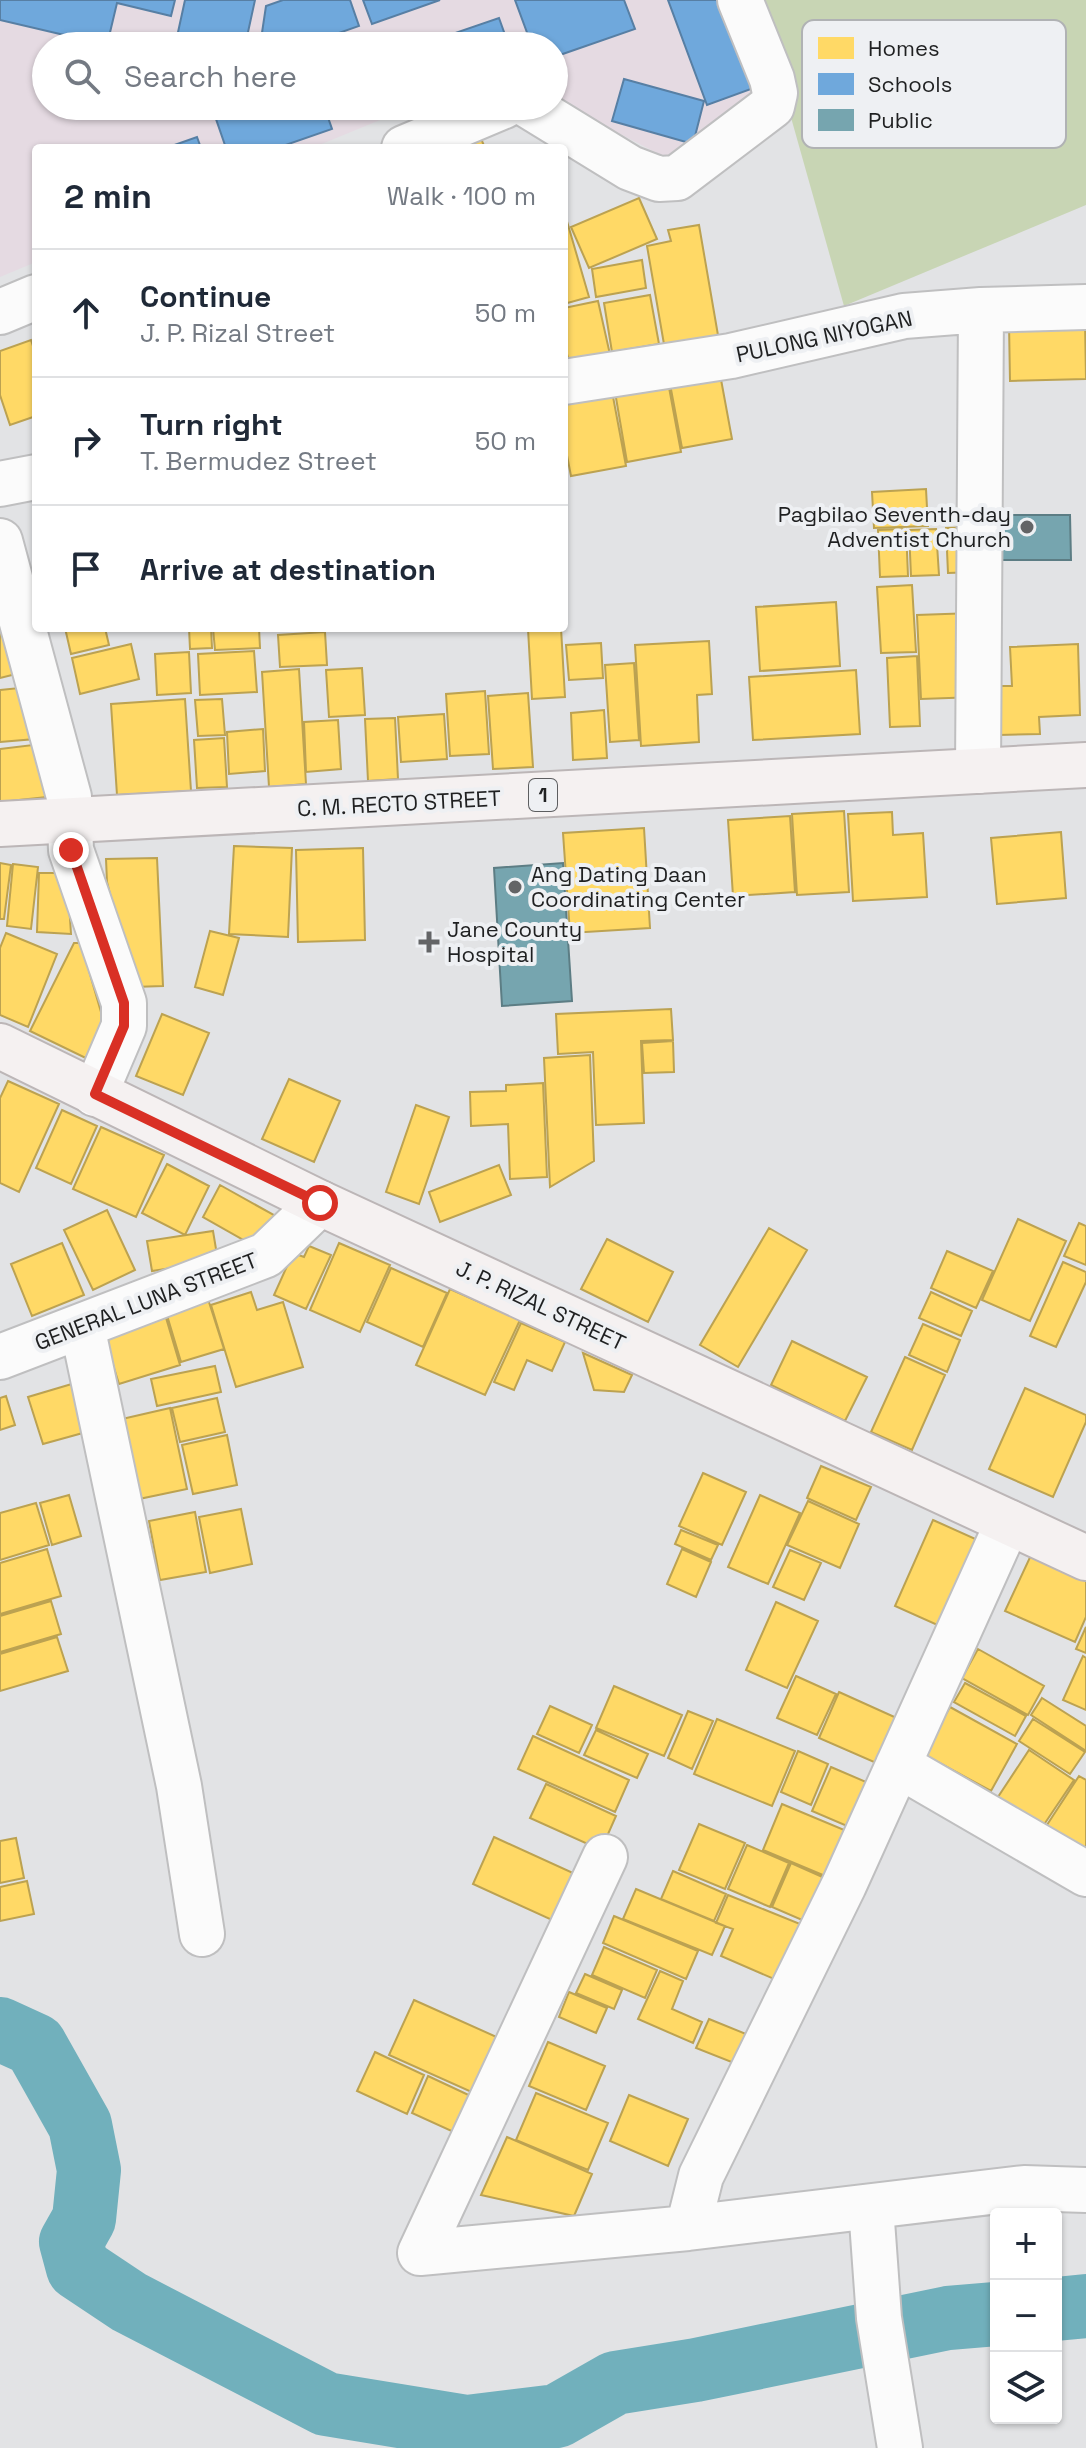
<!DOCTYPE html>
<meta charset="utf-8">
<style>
:root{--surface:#fff;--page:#f6f6f7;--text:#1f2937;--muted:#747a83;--line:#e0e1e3}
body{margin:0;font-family:"Space Grotesk",sans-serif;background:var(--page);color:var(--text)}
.controls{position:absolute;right:24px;bottom:24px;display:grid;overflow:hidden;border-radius:8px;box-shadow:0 2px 6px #0004}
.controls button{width:72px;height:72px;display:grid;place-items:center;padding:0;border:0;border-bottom:2px solid var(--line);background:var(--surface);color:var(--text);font:40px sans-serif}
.stop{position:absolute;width:24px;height:24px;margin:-18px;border:6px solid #d93025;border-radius:50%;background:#fff}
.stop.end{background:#d93025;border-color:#fff;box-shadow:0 2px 8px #0008}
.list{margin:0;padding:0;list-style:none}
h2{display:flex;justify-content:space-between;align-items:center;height:104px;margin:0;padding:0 32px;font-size:34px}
h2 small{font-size:26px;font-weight:400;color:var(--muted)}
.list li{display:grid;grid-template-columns:52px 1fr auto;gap:24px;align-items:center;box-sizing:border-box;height:128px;padding:0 32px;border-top:2px solid var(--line)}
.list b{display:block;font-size:30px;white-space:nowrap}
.list p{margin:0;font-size:26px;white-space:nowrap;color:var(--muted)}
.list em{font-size:26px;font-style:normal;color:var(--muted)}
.icon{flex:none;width:44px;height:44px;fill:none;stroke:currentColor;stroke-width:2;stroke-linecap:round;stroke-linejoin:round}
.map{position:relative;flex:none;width:1086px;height:2448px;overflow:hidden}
.search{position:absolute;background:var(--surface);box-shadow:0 2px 6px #0004;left:32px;top:32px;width:536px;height:88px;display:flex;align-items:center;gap:20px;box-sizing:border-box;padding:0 28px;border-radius:44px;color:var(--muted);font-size:30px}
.panel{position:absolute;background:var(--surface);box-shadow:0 2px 6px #0004;left:32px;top:144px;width:536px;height:488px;border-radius:8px}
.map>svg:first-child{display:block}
.education{fill:#e5dae2}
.green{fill:#c8d5b4}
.homes{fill:#ffd966;stroke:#bca251;stroke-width:2}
.schools{fill:#6fa8dc;stroke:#577fa4;stroke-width:2}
.public{fill:#76a5af;stroke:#5c7d84;stroke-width:2}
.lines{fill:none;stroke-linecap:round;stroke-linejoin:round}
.river{stroke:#71b0bc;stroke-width:64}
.minor-casing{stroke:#bfbfc0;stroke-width:48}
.major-casing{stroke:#bcb6b7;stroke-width:48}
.minor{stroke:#fbfbfb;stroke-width:44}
.major{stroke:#f5f1f1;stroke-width:44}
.route{stroke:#d93025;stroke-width:10}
.poi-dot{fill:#636466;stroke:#eef0f3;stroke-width:3}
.labels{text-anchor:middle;stroke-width:8;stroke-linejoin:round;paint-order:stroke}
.shield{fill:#eef0f3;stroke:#5d5e60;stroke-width:2}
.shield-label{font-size:20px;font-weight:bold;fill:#1f2021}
.street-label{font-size:22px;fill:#1f2021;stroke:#eef0f3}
.poi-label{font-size:22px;fill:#1f2021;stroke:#eef0f3;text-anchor:start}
.key{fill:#eef0f3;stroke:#b0b2b4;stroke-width:2}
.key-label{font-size:22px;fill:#1f2021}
</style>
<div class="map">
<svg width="1086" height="2448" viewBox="0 0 1086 2448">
<rect width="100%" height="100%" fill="#e2e3e5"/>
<path class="education" d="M0 0H716L753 91 665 157 554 100V46H46V106H414L312 148H36V262L0 277Z"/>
<path class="green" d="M758 0H1086V205L844 306Z"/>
<path class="homes" d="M479 134 485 148H462L460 142Z
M639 198 657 239 589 268 571 227Z
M564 218H566L589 297 564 304Z
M699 225 719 341 665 350 647 246 671 241 668 230Z
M642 260 646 288 596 297 592 269Z
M650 295 659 344 612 352 604 303Z
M598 301 611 359 570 368 564 340V308Z
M1085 321 1086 379 1010 381 1009 323Z
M31 340 36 355V416L10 425 0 395V351Z
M720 374 732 439 682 448 670 384Z
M668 382 681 452 627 462 615 392Z
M611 386 626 466 571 476 564 440V395Z
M926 489 928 526 874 528 872 492Z
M976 527 978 572 948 573 946 528Z
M906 529 908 576 880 577 878 530Z
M936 529 939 575 911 576 909 530Z
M912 585 916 652 881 653 877 587Z
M836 602 840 666 760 671 756 607Z
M973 613 977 697 921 699 917 615Z
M0 622 16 674 0 678Z
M65 628H105L109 645 71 654Z
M189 628H211L212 648 190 649Z
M213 628H259L260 648 215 650Z
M561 628 565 697 532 699 528 629Z
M325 632 327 665 280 667 278 635Z
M709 641 712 694 697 695 699 742 641 746 635 645Z
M601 643 603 678 569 680 566 645Z
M131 644 139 679 80 694 72 658Z
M1078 644 1080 715 1039 717 1040 734 999 735 997 686H1012L1010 647Z
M254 651 257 692 200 695 198 654Z
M189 652 191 693 157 695 155 654Z
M917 656 920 726 890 727 887 658Z
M634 663 639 740 610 742 605 665Z
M362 668 365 715 329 717 326 670Z
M299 669 306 784 269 787 262 672Z
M856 670 860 734 753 740 749 677Z
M29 687 35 739 0 742V690Z
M485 691 489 754 450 756 446 694Z
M528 693 533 767 493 769 488 696Z
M185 699 191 791 117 795 111 704Z
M222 699 225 735 198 736 195 700Z
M604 710 607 758 573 760 571 713Z
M444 714 447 759 401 762 398 717Z
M395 718 398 779 368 781 365 719Z
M338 720 341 769 306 772 304 722Z
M263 729 265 771 229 774 227 732Z
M224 738 227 787 197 788 194 740Z
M41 744 47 797 0 802V749Z
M844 811 849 892 797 895 792 814Z
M892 812 893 835 923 833 927 897 853 901 848 814Z
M790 816 795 892 733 896 728 820Z
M644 828 650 928 570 933 563 833Z
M1061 832 1066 898 997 904 991 838Z
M234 846 292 848 288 937 229 934Z
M363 848 365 940 298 942 296 850Z
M157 858 163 986 133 987 107 882 106 859Z
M0 863 11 865 4 919H0Z
M13 864 38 867 31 929 7 926Z
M39 873H67L71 934 37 932Z
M210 931 239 938 223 995 195 987Z
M6 933 57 954 28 1027 0 1015V948Z
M74 943H81L103 1019 96 1063 30 1031Z
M671 1009 673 1040 641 1041 644 1123 596 1125 593 1052 558 1054 556 1014Z
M162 1014 209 1033 183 1095 136 1076Z
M673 1041 674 1072 644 1073 642 1043Z
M590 1055 594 1161 550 1187 544 1058Z
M289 1079 340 1101 314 1162 262 1139Z
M8 1081 59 1104 19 1192 0 1183V1098Z
M543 1083 547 1177 510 1179 508 1124 471 1126 470 1092 506 1091V1085Z
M416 1105 449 1117 419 1204 386 1192Z
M62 1110 97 1126 71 1184 36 1168Z
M101 1127 164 1155 136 1217 73 1189Z
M167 1164 209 1186 185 1235 142 1213Z
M499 1165 511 1195 440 1222 429 1192Z
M220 1185 279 1218 261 1250 203 1217Z
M107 1210 135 1270 93 1290 64 1230Z
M1018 1219 1066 1241 1030 1321 982 1300Z
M1079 1223 1086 1226V1265L1064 1256Z
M769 1228 807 1250 738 1367 700 1345Z
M213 1231 218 1261 152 1271 147 1241Z
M607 1239 673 1272 648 1322 581 1289Z
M62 1243 84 1295 32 1316 11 1264Z
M339 1243 390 1265 360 1332 310 1310Z
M309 1246 331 1255 306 1309 274 1295 293 1253 304 1257Z
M947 1251 993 1271 976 1308 931 1288Z
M1063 1262 1086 1272V1282L1056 1347 1030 1336Z
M391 1268 447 1293 423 1347 367 1322Z
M450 1289 520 1320 485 1395 416 1365Z
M251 1292 257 1310 283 1302 303 1367 236 1387 211 1305Z
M931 1292 972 1311 961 1336 919 1318Z
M208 1299 224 1349 181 1362 166 1312Z
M164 1311 180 1365 119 1384 102 1330Z
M521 1323 565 1342 552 1371 527 1360 514 1390 494 1382Z
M923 1324 960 1340 947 1372 909 1355Z
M792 1341 867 1377 845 1421 771 1385Z
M583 1353 632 1375 624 1392 594 1390Z
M905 1357 945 1375 912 1450 871 1432Z
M215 1366 221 1392 157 1406 151 1379Z
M75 1383 90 1431 43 1444 28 1397Z
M1025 1388 1086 1415V1422L1053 1497 989 1469Z
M6 1396 15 1425 0 1430V1398Z
M217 1398 225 1432 180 1442 172 1408Z
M170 1408 187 1489 139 1499 122 1419Z
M227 1435 237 1485 193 1494 182 1445Z
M821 1466 871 1487 856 1520 807 1498Z
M703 1473 746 1492 722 1545 679 1526Z
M69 1495 81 1536 52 1545 40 1503Z
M760 1495 800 1513 768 1584 728 1567Z
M808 1501 859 1524 840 1568 787 1545Z
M36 1503 49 1545 0 1560V1513Z
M241 1509 252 1564 210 1573 199 1517Z
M195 1512 206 1572 160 1580 149 1521Z
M933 1520 991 1546 953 1632 895 1606Z
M681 1530 718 1545 711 1560 675 1544Z
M47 1549 61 1596 0 1614V1563Z
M682 1549 711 1562 696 1597 667 1584Z
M790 1550 821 1563 804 1600 773 1587Z
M1032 1553 1086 1578V1617L1075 1642 1005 1611Z
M51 1601 61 1634 0 1652V1616Z
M776 1602 818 1621 787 1688 746 1670Z
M1086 1627V1653L1076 1649Z
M57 1637 68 1671 0 1691V1654Z
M978 1649 1044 1686 1028 1715 962 1678Z
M1083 1656 1086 1658V1710L1063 1700Z
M796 1676 836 1694 817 1735 777 1718Z
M965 1683 1026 1716 1015 1736 954 1702Z
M614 1686 682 1715 664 1756 596 1728Z
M839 1692 910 1724 890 1769 819 1738Z
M1042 1698 1086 1726V1751L1031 1715Z
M550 1706 592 1725 579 1753 537 1734Z
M950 1707 1017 1744 991 1791 923 1754Z
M688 1711 713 1721 692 1769 668 1758Z
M717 1719 795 1751 772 1806 694 1774Z
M1033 1719 1085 1752 1070 1774 1019 1741Z
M596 1730 648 1754 637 1778 584 1755Z
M533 1736 629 1780 615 1812 518 1769Z
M1029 1750 1074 1780 1041 1829 996 1800Z
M798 1751 828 1764 811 1805 781 1792Z
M831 1767 880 1788 861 1832 812 1811Z
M1079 1776 1086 1780V1851L1043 1831Z
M546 1784 616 1816 601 1850 530 1818Z
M782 1804 849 1832 830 1878 763 1850Z
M699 1824 745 1843 725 1889 679 1870Z
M494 1837 573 1873 552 1920 473 1884Z
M16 1838 24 1878 0 1883V1841Z
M747 1845 789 1863 770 1907 728 1889Z
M791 1863 827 1879 809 1923 772 1907Z
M673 1871 726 1894 714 1921 661 1899Z
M27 1881 34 1914 0 1921V1887Z
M636 1889 725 1926 712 1955 623 1919Z
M728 1895 805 1926 781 1982 721 1956 733 1929 716 1923Z
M614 1916 698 1951 686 1979 603 1943Z
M604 1947 657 1970 645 1998 592 1975Z
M660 1971 683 1981 672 2009 702 2022 693 2043 638 2019Z
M585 1974 622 1990 614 2009 576 1993Z
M569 1992 607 2008 596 2033 559 2017Z
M414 2000 501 2039 476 2094 389 2055Z
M709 2019 746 2034 734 2063 696 2048Z
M548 2042 605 2066 586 2110 529 2086Z
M375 2052 424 2075 407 2114 357 2091Z
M428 2076 475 2098 458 2134 412 2113Z
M536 2093 608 2123 588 2170 516 2140Z
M629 2095 688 2119 668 2166 610 2141Z
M507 2137 592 2174 574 2216 481 2195Z"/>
<path class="schools" d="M0 0H175L171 16 117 3 107 45 0 20Z
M185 0H255L245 46H175Z
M283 0H350L359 26 302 46H260L266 6Z
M363 0H440L372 24Z
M515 0H624L635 29 554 57V46H532Z
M668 0H731L762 85 707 105Z
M499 18 509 46H460L455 33Z
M624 79 704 101 693 144 612 121Z
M254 106H324L332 129 277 148H226L216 119Z
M197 137 201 148H166Z"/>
<path class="public" d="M998 515H1070L1071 560H998Z
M563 863 572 1001 502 1006 494 868Z"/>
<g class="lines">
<path class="river" d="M0 2029 35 2045 80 2125 89 2170 84 2219 71 2242 78 2268 129 2302 326 2404 467 2427 557 2416 615 2383 696 2370 948 2318 996 2314
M1056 2309 1086 2306"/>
<g class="minor-casing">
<path id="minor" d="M529 106 630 168 659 179 677 178 772 106 775 93 772 79 740 0
M404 148 504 106
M0 312 36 297
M564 382 731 356 904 316 981 310 1086 307
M0 484 36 477
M0 541 69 797 71 850 124 1003V1026L95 1094
M978 771 981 310
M82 1326 179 1786 202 1934
M0 1357 266 1255 320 1203
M898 1765 1086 1874
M871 2207 879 2318 900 2448
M688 2228 701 2176 844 1885 1008 1522
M420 2253 688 2228 1024 2188 1086 2190
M420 2253 605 1857"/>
</g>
<g class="major-casing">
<path id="major" d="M0 824 1086 765
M0 1046 320 1203 1086 1558"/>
</g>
<use href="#minor" class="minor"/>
<use href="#major" class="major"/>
</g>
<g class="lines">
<path class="route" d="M71 850 124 1003V1026L95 1094 320 1203"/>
</g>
<g class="poi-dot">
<circle cx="1027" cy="527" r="8"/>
<circle cx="515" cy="887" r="8"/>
<path d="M425 930h8v8h8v8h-8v8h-8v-8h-8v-8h8z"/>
</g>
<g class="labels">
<rect class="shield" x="529" y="779" width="28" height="32" rx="6"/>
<g class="shield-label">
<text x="543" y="802">1</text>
</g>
<g class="street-label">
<text transform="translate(824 336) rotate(-12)" y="8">PULONG NIYOGAN</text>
<text transform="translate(399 803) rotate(-3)" y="8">C. M. RECTO STREET</text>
<text transform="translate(146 1301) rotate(-21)" y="8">GENERAL LUNA STREET</text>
<text transform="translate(541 1305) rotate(25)" y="8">J. P. RIZAL STREET</text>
</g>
<g class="poi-label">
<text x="1011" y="522" text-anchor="end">Pagbilao Seventh-day<tspan x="1011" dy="25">Adventist Church</tspan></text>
<text x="531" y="882">Ang Dating Daan<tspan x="531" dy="25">Coordinating Center</tspan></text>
<text x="447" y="937">Jane County<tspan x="447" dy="25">Hospital</tspan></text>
</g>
</g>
<rect x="802" y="20" width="264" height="128" rx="12" class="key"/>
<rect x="818" y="37" width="36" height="22" fill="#ffd966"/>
<rect x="818" y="73" width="36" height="22" fill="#6fa8dc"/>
<rect x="818" y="109" width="36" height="22" fill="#76a5af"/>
<g class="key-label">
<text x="868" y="56">Homes</text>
<text x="868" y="92">Schools</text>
<text x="868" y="128">Public</text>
</g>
</svg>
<div class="controls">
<button>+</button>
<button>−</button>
<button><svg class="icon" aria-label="layers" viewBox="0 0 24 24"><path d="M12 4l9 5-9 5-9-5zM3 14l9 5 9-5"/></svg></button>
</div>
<div class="stop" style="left:320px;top:1203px"></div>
<div class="stop end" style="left:71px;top:850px"></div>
<div class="search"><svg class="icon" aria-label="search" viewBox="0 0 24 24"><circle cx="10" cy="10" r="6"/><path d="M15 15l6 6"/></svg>Search here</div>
<section class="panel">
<h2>2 min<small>Walk · 100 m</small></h2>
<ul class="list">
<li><svg class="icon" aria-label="ahead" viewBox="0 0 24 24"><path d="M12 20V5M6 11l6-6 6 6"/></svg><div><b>Continue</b><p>J. P. Rizal Street</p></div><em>50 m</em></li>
<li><svg class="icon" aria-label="right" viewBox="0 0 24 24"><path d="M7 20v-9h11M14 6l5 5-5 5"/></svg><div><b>Turn right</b><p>T. Bermudez Street</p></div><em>50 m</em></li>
<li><svg class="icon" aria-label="arrive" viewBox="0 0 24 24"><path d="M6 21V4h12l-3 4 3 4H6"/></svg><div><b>Arrive at destination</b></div></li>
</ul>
</section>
</div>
